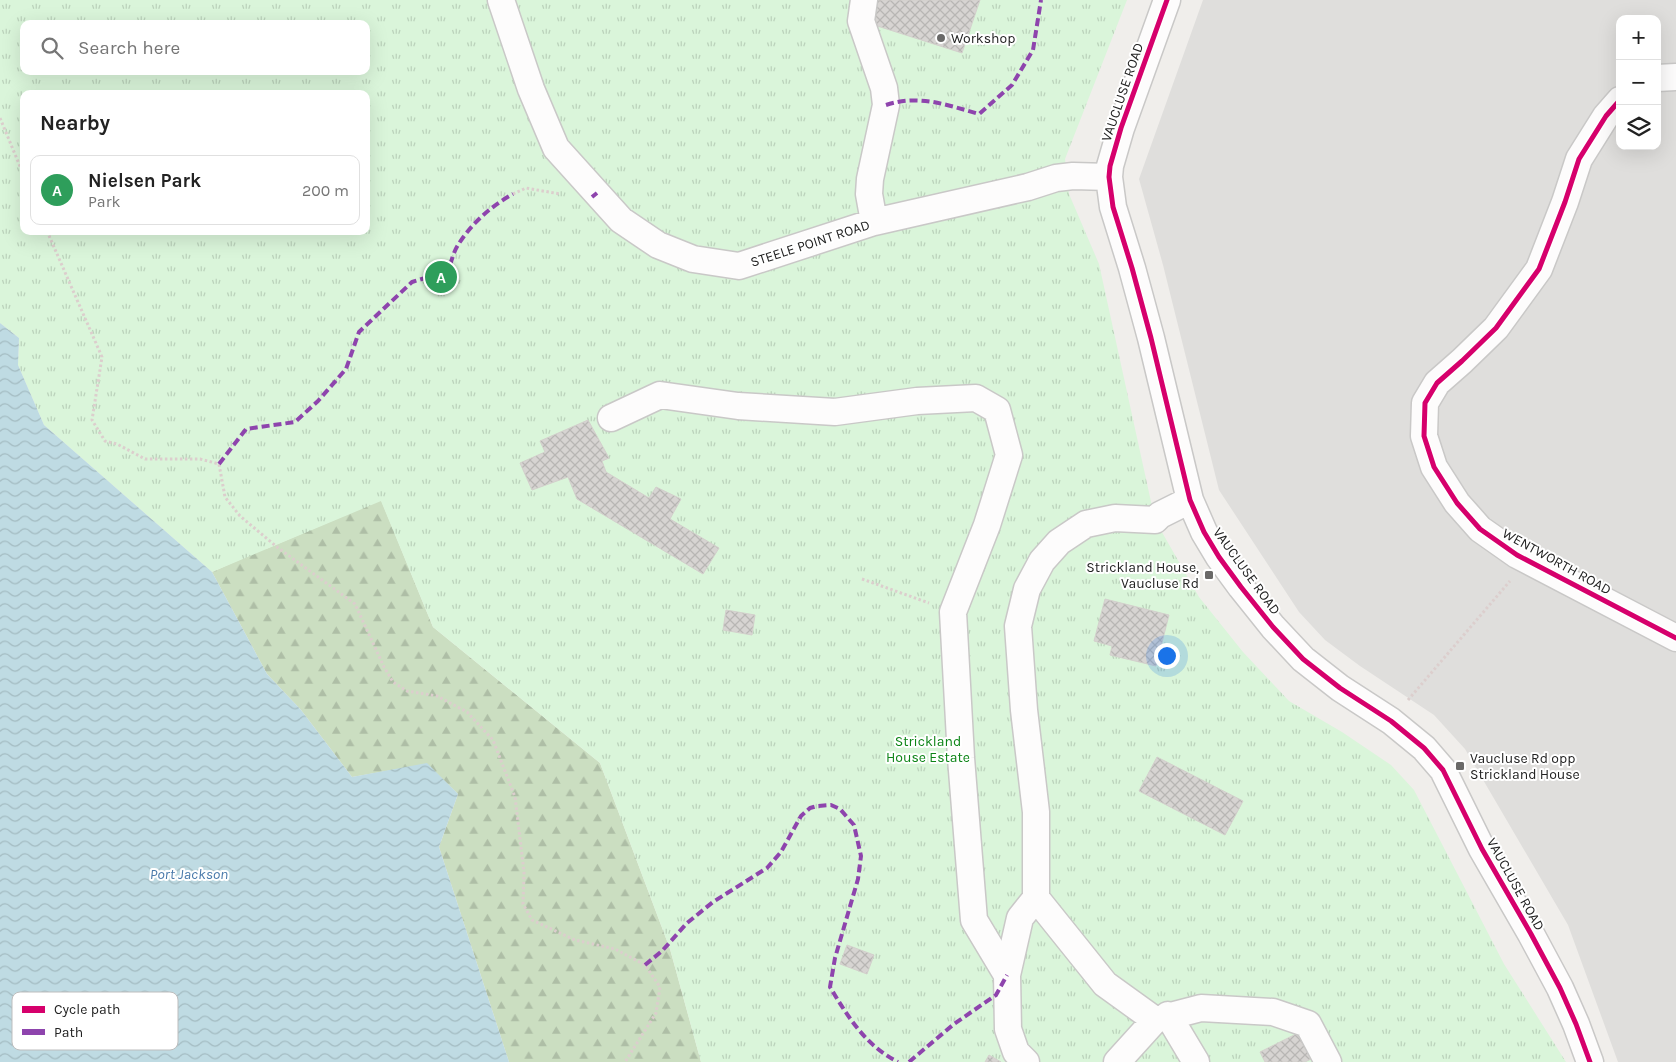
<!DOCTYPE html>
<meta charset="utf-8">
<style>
:root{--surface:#fff;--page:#f6f6f6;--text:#222;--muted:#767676;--line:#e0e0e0;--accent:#ea580c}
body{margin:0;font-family:Karla,sans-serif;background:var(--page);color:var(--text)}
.controls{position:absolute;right:15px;top:15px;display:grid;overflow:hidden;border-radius:10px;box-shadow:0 5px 20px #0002}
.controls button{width:45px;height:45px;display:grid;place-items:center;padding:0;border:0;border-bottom:1px solid var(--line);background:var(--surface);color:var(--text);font:25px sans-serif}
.you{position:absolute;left:1166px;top:655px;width:18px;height:18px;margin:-12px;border:4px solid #fff;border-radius:50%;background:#1a73e8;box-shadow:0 0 0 8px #1a73e833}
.badge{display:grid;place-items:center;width:32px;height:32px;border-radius:50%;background:var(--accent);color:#fff;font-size:16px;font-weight:700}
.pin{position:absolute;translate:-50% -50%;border:2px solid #fff;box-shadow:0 1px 5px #0006}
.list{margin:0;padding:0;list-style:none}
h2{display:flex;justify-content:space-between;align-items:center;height:65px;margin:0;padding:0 20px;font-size:21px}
h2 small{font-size:16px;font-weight:400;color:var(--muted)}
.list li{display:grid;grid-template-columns:32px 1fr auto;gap:15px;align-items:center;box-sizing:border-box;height:70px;margin:0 10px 10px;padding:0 10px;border:1px solid var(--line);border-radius:10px}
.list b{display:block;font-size:19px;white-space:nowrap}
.list p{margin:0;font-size:16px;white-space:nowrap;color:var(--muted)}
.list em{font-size:16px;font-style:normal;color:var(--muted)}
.icon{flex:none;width:28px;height:28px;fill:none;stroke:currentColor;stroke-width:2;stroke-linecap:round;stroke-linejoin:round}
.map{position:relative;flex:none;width:1676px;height:1062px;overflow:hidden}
.search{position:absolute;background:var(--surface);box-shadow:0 5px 20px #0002;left:20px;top:20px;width:350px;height:55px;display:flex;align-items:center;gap:12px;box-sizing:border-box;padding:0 18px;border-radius:10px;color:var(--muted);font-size:19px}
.panel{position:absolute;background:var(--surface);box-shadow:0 5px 20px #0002;left:20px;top:90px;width:350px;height:145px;border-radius:10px}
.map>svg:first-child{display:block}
.residential{fill:#dfdedc;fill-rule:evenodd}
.forest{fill:url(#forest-firs);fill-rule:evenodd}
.park{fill:url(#park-tufts);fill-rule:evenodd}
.water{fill:url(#water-waves)}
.building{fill:url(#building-cross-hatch);stroke:#d3d0cc}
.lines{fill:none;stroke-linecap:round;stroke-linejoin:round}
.minor-casing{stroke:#c9c8c7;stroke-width:29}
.path{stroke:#dccecd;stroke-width:3;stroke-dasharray:2.5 2.5;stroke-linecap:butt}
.minor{stroke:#fdfcfc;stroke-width:26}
.quiet{stroke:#8e44ad;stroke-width:4;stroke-dasharray:8 4;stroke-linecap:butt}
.cycleway-casing{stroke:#fff;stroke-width:8}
.cycleway{stroke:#d6006c;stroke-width:5}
.poi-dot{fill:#6a6968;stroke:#fff;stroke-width:2}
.labels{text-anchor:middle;stroke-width:4;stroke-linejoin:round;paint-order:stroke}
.poi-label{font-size:14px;fill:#222;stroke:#fff;text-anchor:start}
.street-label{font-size:14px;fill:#222;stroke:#fff}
.park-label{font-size:14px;fill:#0c8416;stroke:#fff}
.water-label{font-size:15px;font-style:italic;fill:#4a7aab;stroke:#fff}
.key{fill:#fff;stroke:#bdbdbd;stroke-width:1}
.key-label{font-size:14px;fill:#222}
</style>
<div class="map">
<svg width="1676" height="1062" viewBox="0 0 1676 1062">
<defs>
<pattern id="forest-firs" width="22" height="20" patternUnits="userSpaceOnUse" patternTransform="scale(1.25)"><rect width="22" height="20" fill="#cbdec1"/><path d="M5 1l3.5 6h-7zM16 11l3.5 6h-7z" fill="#aebea6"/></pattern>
<pattern id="park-tufts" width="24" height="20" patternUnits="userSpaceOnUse" patternTransform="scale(1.25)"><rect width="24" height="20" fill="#daf5da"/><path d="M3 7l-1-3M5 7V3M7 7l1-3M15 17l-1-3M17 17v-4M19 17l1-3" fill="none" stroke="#bbd2bb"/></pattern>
<pattern id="water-waves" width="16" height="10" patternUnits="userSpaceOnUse" patternTransform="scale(1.25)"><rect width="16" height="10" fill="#bfdbe3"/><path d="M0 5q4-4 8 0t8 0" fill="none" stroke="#a4bcc2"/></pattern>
<pattern id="building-cross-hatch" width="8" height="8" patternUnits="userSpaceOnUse" patternTransform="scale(1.25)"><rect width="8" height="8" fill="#d7d4d2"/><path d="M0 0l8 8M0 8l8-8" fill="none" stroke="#b8b6b4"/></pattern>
</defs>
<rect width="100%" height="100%" fill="#f0eeeb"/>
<path class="residential" d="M1203 0H1676V1062H1618L1568 925 1465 749 1434 715 1360 666 1325 640 1299 612 1219 490 1163 265 1139 179ZM1620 19H1657V146H1620Z"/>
<path class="forest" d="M0 0H397L424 88 266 549 381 500 433 627 600 763 670 949 701 1062H509L439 847 458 794 427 764 352 777 301 710 267 674 212 572 239 560 0 222ZM24 24H366V71H24ZM24 94H366V231H24Z"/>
<path class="park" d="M0 0H1127L1065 159 1069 194 1099 264 1155 520 1199 597 1243 652 1289 701 1342 732 1391 765 1414 790 1504 964 1566 1062H701L670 949 600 763 433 627 381 501 212 572 44 425 18 365 19 338 0 323ZM24 24H366V71H24ZM24 94H366V231H24Z"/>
<path class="water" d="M0 323 19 338 18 365 44 425 212 572 267 674 301 710 352 777 427 763 458 794 439 847 509 1062H0Z"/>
<path class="building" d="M875 0H980L962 53 868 23Z
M588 420 609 458 602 461 606 472 649 498 656 487 681 499 670 519 719 548 703 574 577 499 568 477 532 490 520 463 545 452 540 441Z
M1105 599 1169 615 1156 666 1110 655 1112 646 1094 641Z
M726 610 755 615 752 635 723 630Z
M1157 757 1243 801 1225 835 1139 791Z
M847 945 874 955 867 974 840 964Z
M1302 1031 1315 1057 1305 1062H1265L1260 1052Z
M989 1055 1001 1062H985Z"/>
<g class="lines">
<g class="minor-casing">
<path id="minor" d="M501 0 531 89 556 148 621 220 658 245 693 259 739 266 874 222 1028 187 1056 178 1073 176 1109 177
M864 0 861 21 884 88 886 105 870 179 869 194 874 222
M1167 0 1121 128 1110 166 1109 177 1113 207 1132 268 1151 338 1190 500 1204 532 1219 557 1241 587 1273 627 1303 659 1340 688 1391 721 1424 748 1443 770 1482 849 1531 934 1560 988 1576 1024 1590 1062
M1657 78 1676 77
M1620 100 1606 116 1579 159 1565 202 1539 269 1496 328 1462 361 1437 383 1425 403 1424 436 1434 467 1457 503 1480 529 1517 555 1676 638
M611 418 660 395 738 406 835 412 917 401 976 398 997 410 1009 455 987 525 953 612 961 758 974 920 1007 975
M1168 1015 1196 1062
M1155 1020 1201 1008 1273 1012 1308 1024 1328 1062
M1026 1062 1016 1052 1008 1029 1007 975 1020 918 1036 898
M1117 1062 1155 1020 1105 984 1036 898V812L1024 710 1018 626 1027 589 1042 561 1059 542 1086 524 1115 518 1155 520 1160 515 1190 500"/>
</g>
<path class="path" d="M0 118 24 176
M513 194 526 188 560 194
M47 231 102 357 92 420 105 441 117 444 145 459H200L219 464 225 497 240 516 277 547 355 604 384 667 393 682 407 691 437 696 467 712 493 740 515 797 524 872 523 904 532 920 575 940 615 949 645 965 660 987 656 1013 625 1062
M862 579 929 603
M1408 700 1510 581"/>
<use href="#minor" class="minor"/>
<path class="quiet" d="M886 105C919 94 947 105 979 114L1012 85 1033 50 1041 0
M592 197 597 193
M219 464 246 429 295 422 318 401 346 369 359 332 412 282 448 271C451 263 453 253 458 245 471 224 491 206 513 194
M645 965 662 951 687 923 713 902 767 868 781 852 801 816 810 808 817 806 831 805 840 809 854 825 861 856 858 879 835 958 830 987C848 1017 866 1046 898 1062
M909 1062 954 1024 996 995 1007 975"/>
<g class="cycleway-casing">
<path id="cycleway" d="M1167 0 1121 128 1110 166 1109 177 1113 207 1132 268 1151 338 1190 500 1204 532 1219 557 1241 587 1273 627 1303 659 1340 688 1391 721 1424 748 1443 770 1482 849 1531 934 1560 988 1576 1024 1590 1062
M1620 100 1606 116 1579 159 1565 202 1539 269 1496 328 1462 361 1437 383 1425 403 1424 436 1434 467 1457 503 1480 529 1517 555 1676 638"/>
</g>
<use href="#cycleway" class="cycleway"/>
</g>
<g class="poi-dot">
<circle cx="941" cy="38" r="5"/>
<rect x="1204" y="570" width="10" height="10" rx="2.5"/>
<rect x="1455" y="761" width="10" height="10" rx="2.5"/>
</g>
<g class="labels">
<g class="poi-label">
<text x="951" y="43">Workshop</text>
<text x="1199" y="572" text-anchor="end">Strickland House,<tspan x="1199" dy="16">Vaucluse Rd</tspan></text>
<text x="1470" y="763">Vaucluse Rd opp<tspan x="1470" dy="16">Strickland House</tspan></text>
</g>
<g class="street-label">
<text transform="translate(1122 92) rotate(-71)" y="5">VAUCLUSE ROAD</text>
<text transform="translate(810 243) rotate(-18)" y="5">STEELE POINT ROAD</text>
<text transform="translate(1557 561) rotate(29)" y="5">WENTWORTH ROAD</text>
<text transform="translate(1247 571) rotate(54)" y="5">VAUCLUSE ROAD</text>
<text transform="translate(1516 884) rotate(61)" y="5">VAUCLUSE ROAD</text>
</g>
<g class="park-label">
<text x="928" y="746">Strickland<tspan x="928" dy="16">House Estate</tspan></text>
</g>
<g class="water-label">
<text x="189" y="879">Port Jackson</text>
</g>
</g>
<rect x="12" y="992" width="166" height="58" rx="8" class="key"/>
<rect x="22" y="1006" width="23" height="7" fill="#d6006c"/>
<rect x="22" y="1029" width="23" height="6" fill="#8e44ad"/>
<g class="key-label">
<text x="54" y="1014">Cycle path</text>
<text x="54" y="1037">Path</text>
</g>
</svg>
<div class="controls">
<button>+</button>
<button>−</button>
<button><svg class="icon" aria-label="layers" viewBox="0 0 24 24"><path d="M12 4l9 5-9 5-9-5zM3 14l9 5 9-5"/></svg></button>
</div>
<div class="you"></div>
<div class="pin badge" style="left:441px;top:277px;background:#2e9e5b">A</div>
<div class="search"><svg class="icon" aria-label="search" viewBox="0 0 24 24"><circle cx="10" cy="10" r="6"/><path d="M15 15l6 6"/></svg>Search here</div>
<section class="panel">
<h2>Nearby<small></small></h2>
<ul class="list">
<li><span class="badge" style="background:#2e9e5b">A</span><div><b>Nielsen Park</b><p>Park</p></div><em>200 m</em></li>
</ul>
</section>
</div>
